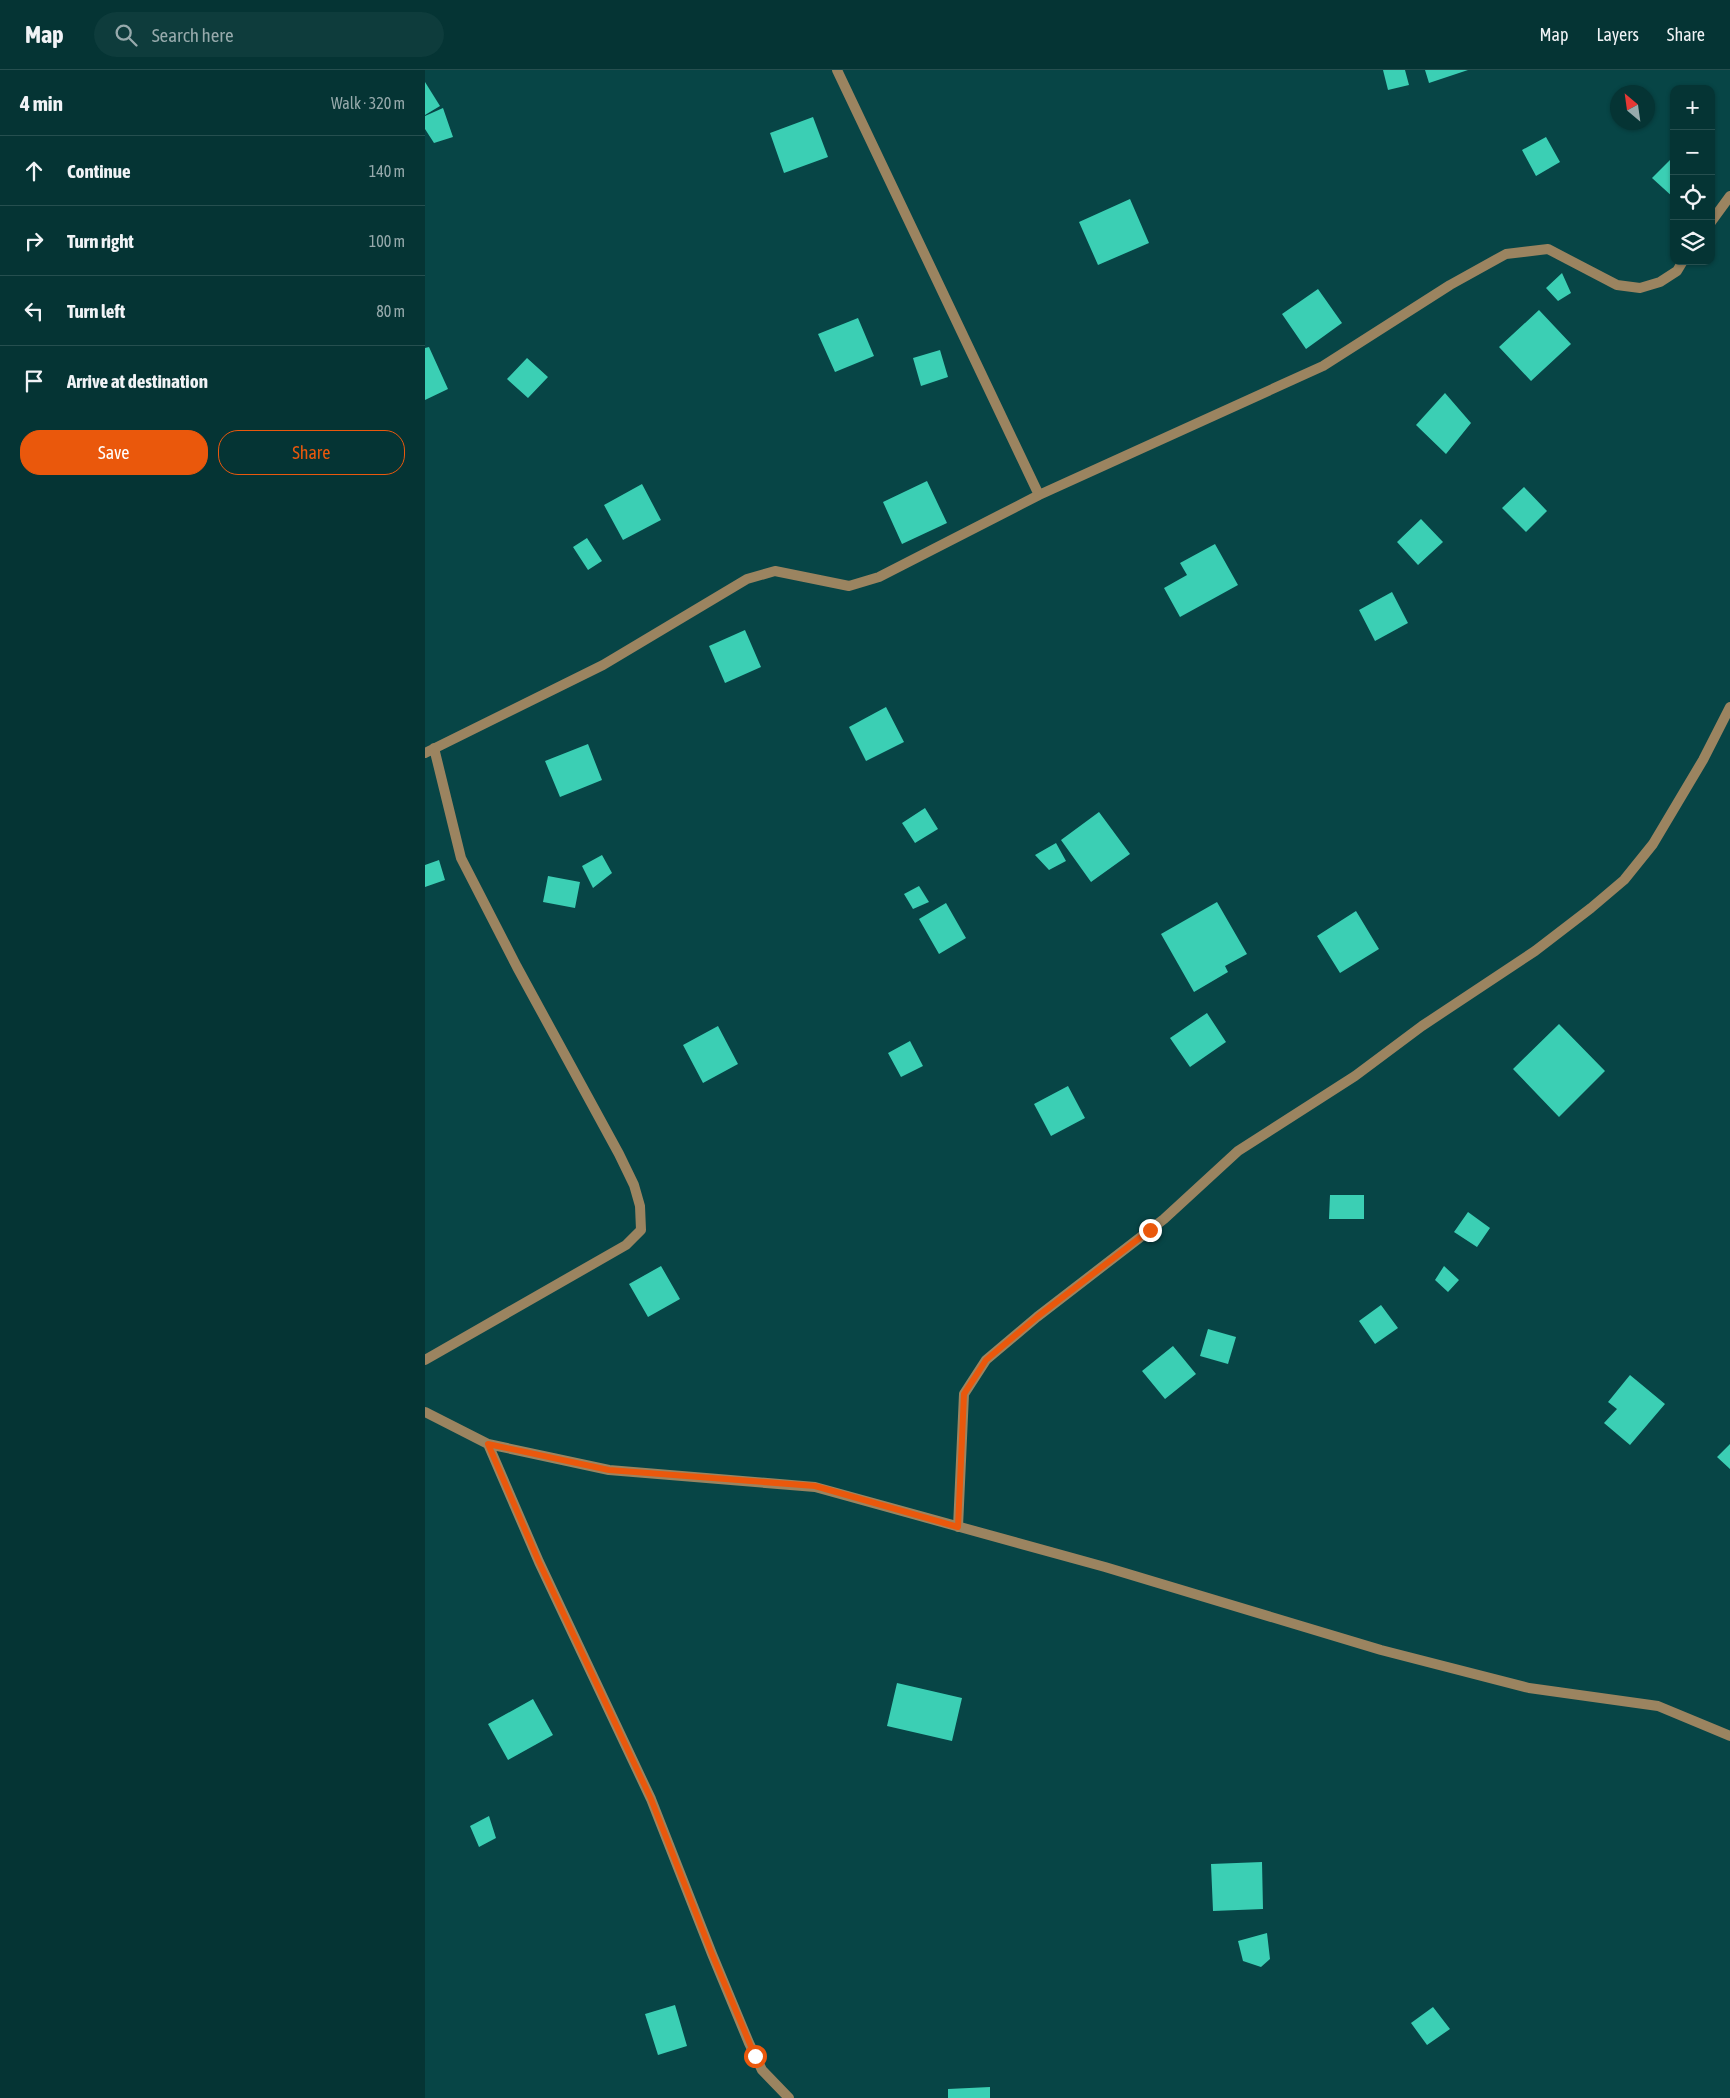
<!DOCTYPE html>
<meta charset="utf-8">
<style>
:root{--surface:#053434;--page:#0e3c3c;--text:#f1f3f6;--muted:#97aaac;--line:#264f4f;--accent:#ea580c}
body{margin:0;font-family:"Asap Condensed",sans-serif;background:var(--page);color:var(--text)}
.controls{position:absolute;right:15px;top:15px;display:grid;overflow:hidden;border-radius:10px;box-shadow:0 1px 4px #0004}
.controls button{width:45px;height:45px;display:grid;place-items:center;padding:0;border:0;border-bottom:1px solid var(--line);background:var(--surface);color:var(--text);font:25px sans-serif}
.compass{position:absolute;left:1185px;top:15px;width:45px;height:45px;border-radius:50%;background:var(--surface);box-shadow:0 1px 4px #0004;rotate:331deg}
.stop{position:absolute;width:15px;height:15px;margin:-11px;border:4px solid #ea580c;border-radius:50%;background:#fff}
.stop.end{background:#ea580c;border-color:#fff;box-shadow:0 1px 5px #0008}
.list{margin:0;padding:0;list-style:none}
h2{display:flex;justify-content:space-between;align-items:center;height:65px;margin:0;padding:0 20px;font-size:21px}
h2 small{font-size:16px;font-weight:400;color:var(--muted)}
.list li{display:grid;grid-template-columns:32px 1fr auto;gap:15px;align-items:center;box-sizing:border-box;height:70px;padding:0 20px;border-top:1px solid var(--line)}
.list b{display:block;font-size:19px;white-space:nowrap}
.list em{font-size:16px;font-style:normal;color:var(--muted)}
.actions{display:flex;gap:10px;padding:15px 20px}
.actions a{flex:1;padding:11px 0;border:1px solid var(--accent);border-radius:20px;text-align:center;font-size:18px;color:var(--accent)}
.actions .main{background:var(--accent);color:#fff}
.icon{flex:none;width:28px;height:28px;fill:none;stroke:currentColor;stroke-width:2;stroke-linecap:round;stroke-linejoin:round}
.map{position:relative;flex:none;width:1305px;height:2028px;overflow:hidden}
header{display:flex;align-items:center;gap:30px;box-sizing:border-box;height:70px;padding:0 25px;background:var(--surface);border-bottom:1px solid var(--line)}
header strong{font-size:24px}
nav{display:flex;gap:28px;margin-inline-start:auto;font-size:18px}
.search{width:350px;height:45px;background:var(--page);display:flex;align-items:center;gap:12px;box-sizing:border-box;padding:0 18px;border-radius:28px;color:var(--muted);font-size:19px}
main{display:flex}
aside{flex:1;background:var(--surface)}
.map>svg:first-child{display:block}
.building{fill:#3bcfb4}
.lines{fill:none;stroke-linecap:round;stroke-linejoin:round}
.street{stroke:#9b8460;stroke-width:10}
.route{stroke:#ea580c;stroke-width:6}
</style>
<header>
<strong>Map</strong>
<div class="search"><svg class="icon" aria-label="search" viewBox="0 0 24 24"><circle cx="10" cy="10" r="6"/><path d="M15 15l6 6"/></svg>Search here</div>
<nav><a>Map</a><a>Layers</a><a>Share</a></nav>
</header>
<main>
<aside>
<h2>4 min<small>Walk · 320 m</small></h2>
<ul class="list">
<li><svg class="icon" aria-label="ahead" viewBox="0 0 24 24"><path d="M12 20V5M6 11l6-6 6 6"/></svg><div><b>Continue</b></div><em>140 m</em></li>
<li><svg class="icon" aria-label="right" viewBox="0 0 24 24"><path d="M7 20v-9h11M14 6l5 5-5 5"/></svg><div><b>Turn right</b></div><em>100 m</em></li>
<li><svg class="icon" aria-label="left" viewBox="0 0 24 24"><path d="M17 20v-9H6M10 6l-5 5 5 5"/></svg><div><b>Turn left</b></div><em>80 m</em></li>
<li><svg class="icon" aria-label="arrive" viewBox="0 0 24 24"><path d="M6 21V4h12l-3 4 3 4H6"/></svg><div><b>Arrive at destination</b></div></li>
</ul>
<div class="actions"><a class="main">Save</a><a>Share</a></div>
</aside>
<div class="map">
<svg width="1305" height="2028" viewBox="0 0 1305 2028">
<rect width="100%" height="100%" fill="#074546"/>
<path class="building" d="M958 0H980L984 15 963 20Z
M1000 0H1043L1004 13Z
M0 12 15 36 0 45Z
M18 38 28 67 9 73 0 59V46Z
M388 47 403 87 359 103 345 63Z
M1121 67 1135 92 1111 106 1097 80Z
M1249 86V128L1227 108Z
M705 129 724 173 673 195 654 152Z
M1137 203 1146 223 1133 231 1121 218Z
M893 219 917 253 881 279 857 244Z
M1114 240 1146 274 1106 311 1074 277Z
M433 248 449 286 410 302 393 264Z
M4 277 23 319 0 330V278Z
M515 280 523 307 496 316 488 288Z
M102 288 123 307 103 328 82 309Z
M1020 323 1046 353 1021 384 991 355Z
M502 411 522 453 477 474 458 432Z
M217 414 236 450 198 470 179 435Z
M1099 417 1122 441 1101 462 1077 438Z
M996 449 1018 472 993 495 972 472Z
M162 468 177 491 163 500 148 477Z
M790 474 813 515 755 547 739 518 762 505 755 493Z
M967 522 983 553 950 571 934 540Z
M320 560 336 597 300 613 284 576Z
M461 637 479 672 441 691 424 657Z
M163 674 177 710 135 727 120 691Z
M500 738 513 759 490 773 477 753Z
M674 742 705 784 666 812 636 770Z
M631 773 641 791 624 800 610 785Z
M177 785 187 803 168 818 157 796Z
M14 790 20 810 0 817V795Z
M123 806 155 812 150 838 118 832Z
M494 816 504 832 488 839 479 824Z
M792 832 822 884 800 896 803 902 769 922 736 864Z
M521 833 541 868 514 884 494 849Z
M931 841 954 879 915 903 892 866Z
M782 943 801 972 765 997 745 968Z
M1134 954 1180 1001 1134 1047 1088 999Z
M293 956 313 994 278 1013 258 975Z
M485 971 498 996 476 1007 463 983Z
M643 1016 660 1048 626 1066 609 1034Z
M905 1125H939V1149H904Z
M1043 1142 1065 1158 1052 1177 1029 1162Z
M236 1196 255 1229 223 1247 204 1214Z
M1019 1196 1034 1210 1023 1222 1010 1210Z
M956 1235 973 1258 950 1274 934 1251Z
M783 1259 811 1267 803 1294 775 1286Z
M748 1276 771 1304 740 1329 717 1301Z
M1205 1305 1240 1334 1205 1375 1179 1353 1192 1339 1183 1332Z
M1305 1374V1399L1292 1387Z
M472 1613 537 1628 527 1671 462 1656Z
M108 1629 128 1665 83 1690 63 1654Z
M64 1746 71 1768 54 1777 45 1756Z
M837 1792 838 1839 788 1841 786 1794Z
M842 1863 845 1889 836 1897 818 1891 813 1871Z
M250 1935 262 1976 233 1985 220 1944Z
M1008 1937 1025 1959 1002 1975 986 1953Z
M565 2017V2028H523V2019Z"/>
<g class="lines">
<path class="street" d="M412 0 614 425
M1286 152 1305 126
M0 683 178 595 322 509 350 501 424 516 454 507 614 425 898 296 1025 215 1081 184 1123 179 1192 215 1215 218 1235 212 1252 201 1258 191
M0 1290 201 1175 216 1160 215 1136 209 1115 194 1084 92 897 36 788 9 678
M0 1342 63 1374 184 1400 390 1417 680 1497 956 1580 1104 1618 1233 1636 1305 1666
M63 1374 114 1492 226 1729 287 1884 324 1973 337 2000 364 2028
M533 1457 539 1324 561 1290 612 1247 739 1149 813 1081 930 1006 997 956 1110 881 1166 838 1199 810 1228 774 1278 690 1305 637"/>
</g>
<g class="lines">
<path class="route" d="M330 1986 287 1884 226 1729 114 1492 63 1374 184 1400 390 1416 533 1457 539 1324 554 1301 561 1290 612 1247 725 1160"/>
</g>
</svg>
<div class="controls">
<button>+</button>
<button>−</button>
<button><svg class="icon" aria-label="locate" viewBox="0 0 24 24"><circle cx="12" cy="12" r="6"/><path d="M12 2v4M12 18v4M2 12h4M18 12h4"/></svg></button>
<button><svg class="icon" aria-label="layers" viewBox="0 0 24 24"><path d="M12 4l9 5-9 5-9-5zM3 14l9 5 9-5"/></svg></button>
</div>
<svg class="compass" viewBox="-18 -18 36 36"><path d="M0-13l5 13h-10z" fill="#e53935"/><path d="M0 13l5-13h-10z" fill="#97aaac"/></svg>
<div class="stop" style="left:330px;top:1986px"></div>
<div class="stop end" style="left:725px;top:1160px"></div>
</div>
</main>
